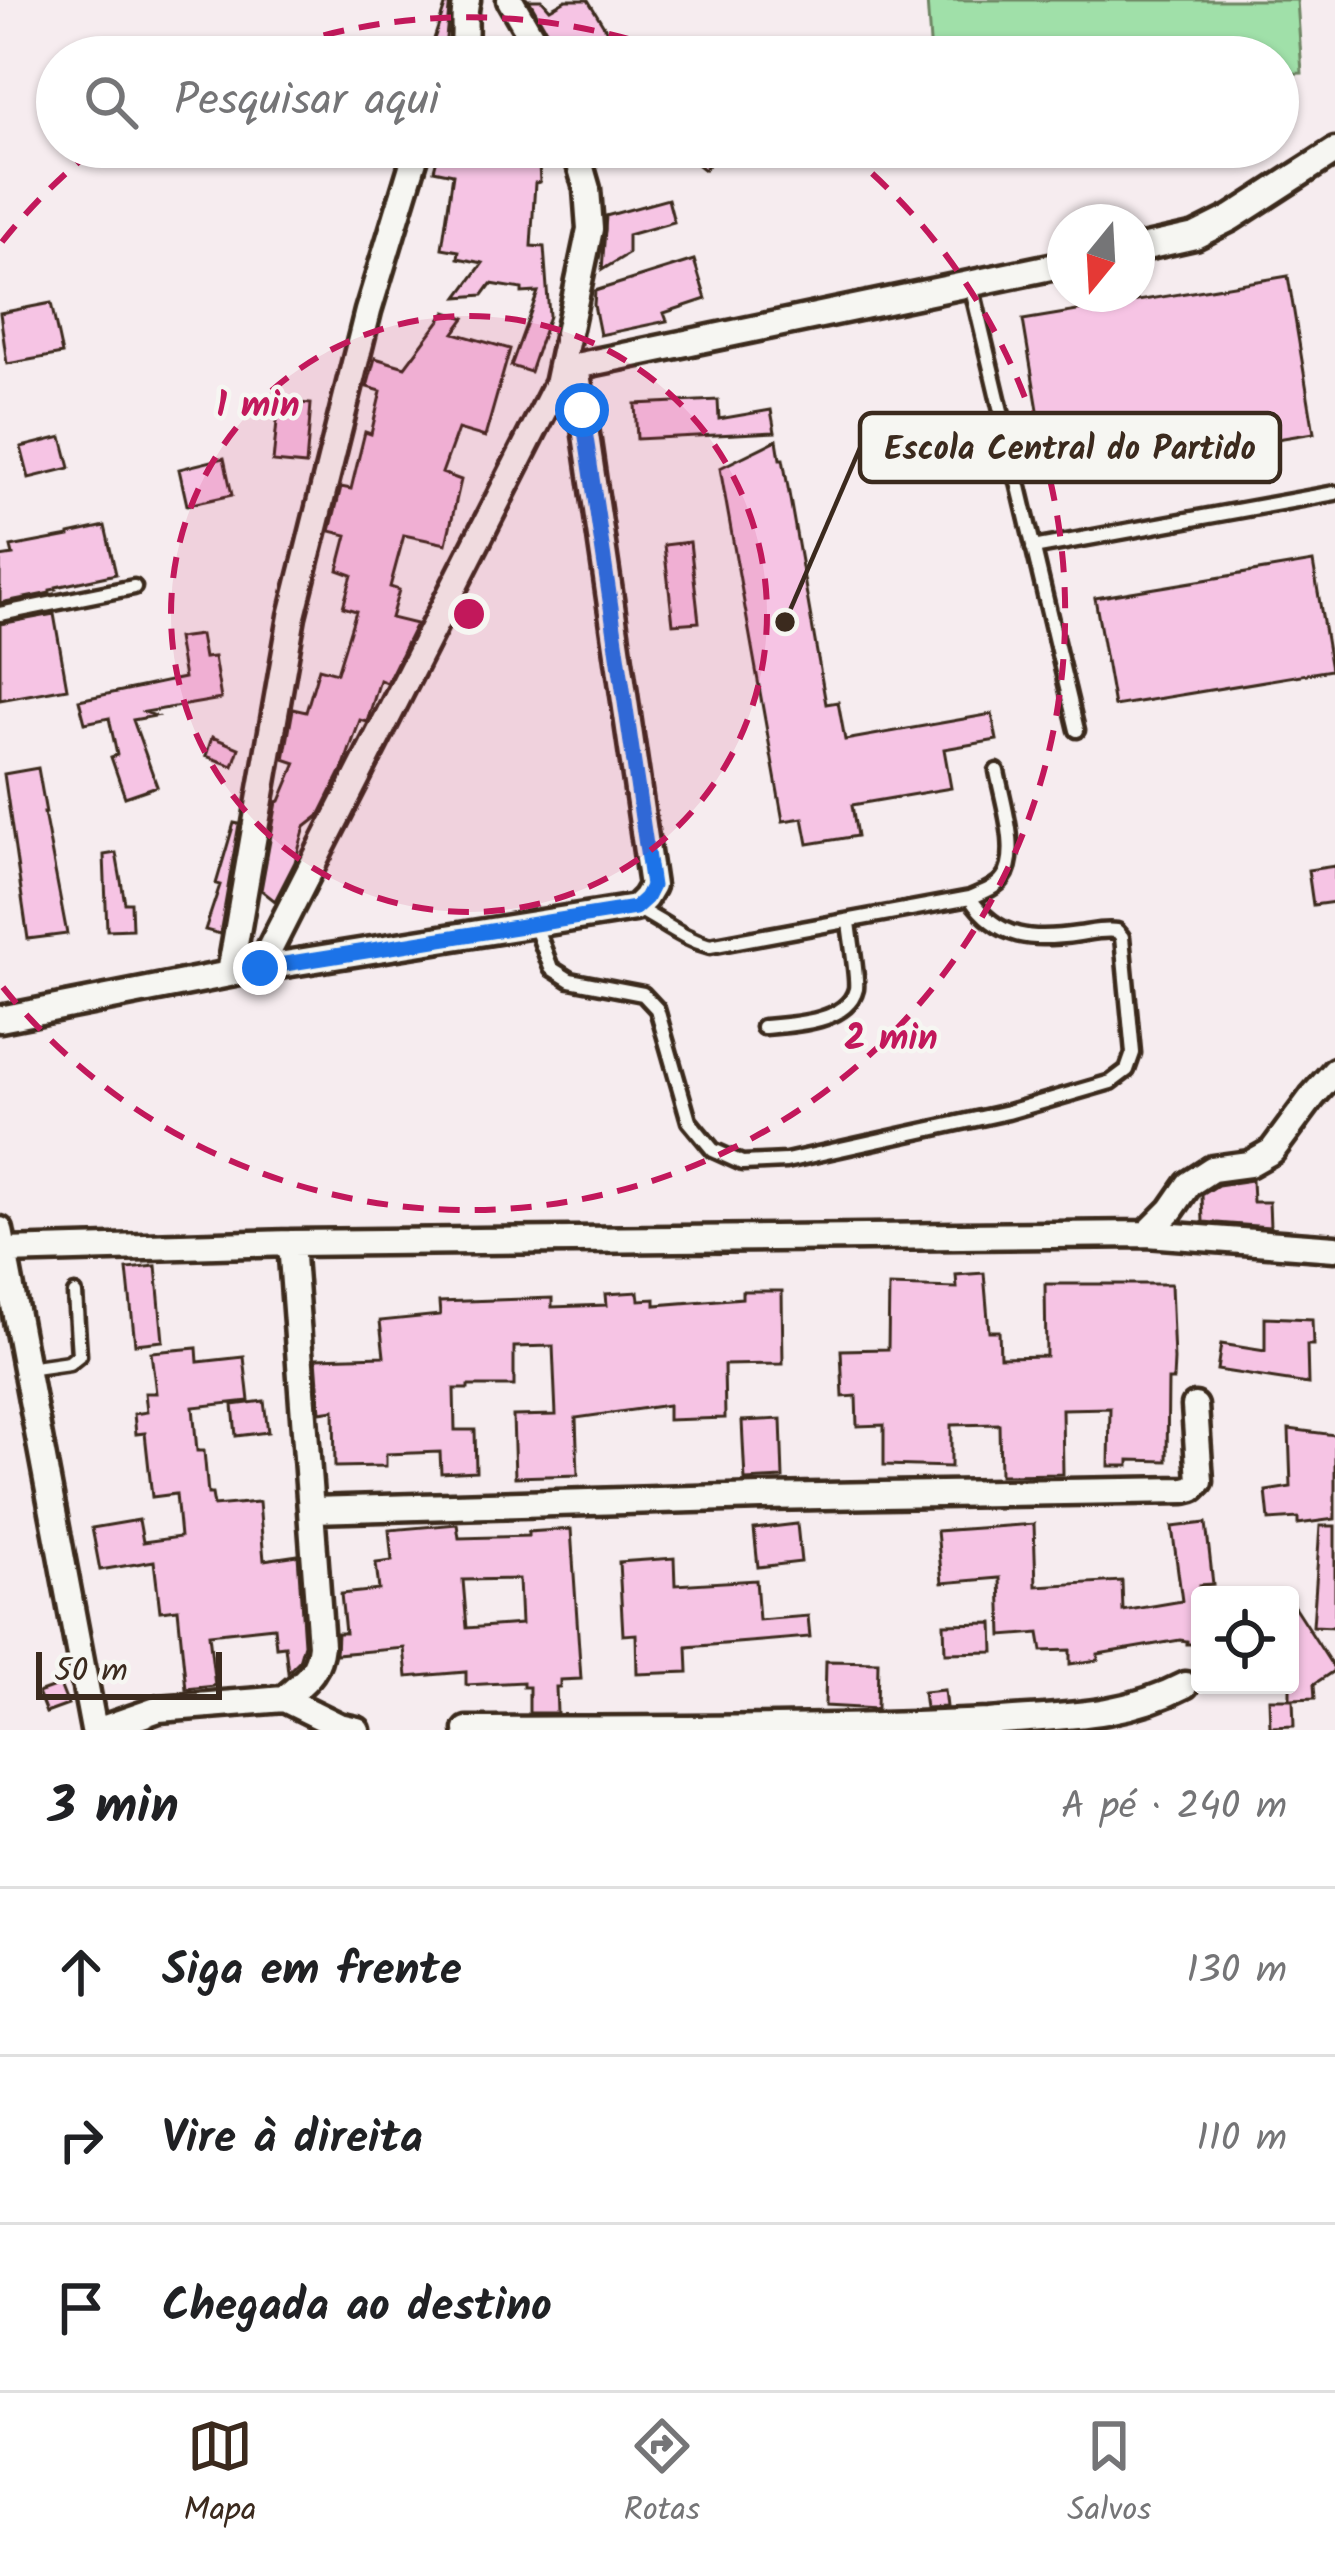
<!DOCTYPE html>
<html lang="pt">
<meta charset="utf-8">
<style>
:root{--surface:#fff;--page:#f6f6f6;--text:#202124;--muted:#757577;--line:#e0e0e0;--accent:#3b2a1e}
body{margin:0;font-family:Kalam,sans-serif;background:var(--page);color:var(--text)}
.controls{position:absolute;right:36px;bottom:36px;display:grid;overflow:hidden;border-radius:12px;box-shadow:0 3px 9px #0004}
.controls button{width:108px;height:108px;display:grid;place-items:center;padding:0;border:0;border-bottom:3px solid var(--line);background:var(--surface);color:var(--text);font:60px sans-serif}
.compass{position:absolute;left:1047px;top:204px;width:108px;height:108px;border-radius:50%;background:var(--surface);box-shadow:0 3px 9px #0004;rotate:198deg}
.scale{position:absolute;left:36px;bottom:30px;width:186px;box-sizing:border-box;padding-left:12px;border:6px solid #3b2a1e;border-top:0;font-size:33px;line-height:42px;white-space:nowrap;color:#3b2a1e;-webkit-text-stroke:9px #f6f6f2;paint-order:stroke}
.stop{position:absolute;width:36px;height:36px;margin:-27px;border:9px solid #1a73e8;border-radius:50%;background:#fff}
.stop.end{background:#1a73e8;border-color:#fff;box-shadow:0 3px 12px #0008}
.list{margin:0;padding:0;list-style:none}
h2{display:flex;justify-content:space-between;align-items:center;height:156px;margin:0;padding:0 48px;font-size:51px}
h2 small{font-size:39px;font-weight:400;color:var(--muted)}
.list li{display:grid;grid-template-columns:78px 1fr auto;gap:36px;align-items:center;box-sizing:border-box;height:168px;padding:0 48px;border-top:3px solid var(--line)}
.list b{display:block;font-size:45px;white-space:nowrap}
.list em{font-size:39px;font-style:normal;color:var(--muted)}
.icon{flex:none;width:66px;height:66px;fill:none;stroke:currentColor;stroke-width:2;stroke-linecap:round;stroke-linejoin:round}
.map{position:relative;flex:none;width:1335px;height:1730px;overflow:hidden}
.search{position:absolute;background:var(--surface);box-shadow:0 3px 9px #0004;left:36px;right:36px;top:36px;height:132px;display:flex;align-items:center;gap:30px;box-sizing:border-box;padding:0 42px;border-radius:66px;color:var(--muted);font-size:45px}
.sheet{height:660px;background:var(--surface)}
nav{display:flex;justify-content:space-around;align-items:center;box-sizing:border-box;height:168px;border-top:3px solid var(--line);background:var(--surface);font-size:33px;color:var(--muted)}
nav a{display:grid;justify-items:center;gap:6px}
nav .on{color:var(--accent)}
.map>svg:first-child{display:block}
.green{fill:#a0e0a9;stroke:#6e8564;stroke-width:3}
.building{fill:#f6c4e4;stroke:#3b2a1e;stroke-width:3;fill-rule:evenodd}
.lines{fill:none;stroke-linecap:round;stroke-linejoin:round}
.lane-casing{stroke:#3b2a1e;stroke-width:21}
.street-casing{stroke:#3b2a1e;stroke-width:33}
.lane{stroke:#f6f6f2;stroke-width:12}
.street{stroke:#f6f6f2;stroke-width:24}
.route{stroke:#1a73e8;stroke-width:15}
.ring{fill:none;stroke:#c2185b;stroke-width:6;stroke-dasharray:21 15}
.centre{fill:#c2185b;stroke:#f6f6f2;stroke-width:6}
.ring-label{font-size:36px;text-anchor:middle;font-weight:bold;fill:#c2185b;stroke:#f6f6f2;stroke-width:9;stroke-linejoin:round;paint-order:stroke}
.leader{fill:none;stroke:#3b2a1e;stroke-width:4.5}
.callout-dot{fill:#3b2a1e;stroke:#f6f6f2;stroke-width:4.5}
.callout{fill:#f6f6f2;stroke:#3b2a1e;stroke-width:4.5}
.callout-label{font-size:33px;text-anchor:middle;font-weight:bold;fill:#3b2a1e}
</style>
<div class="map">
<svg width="1335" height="1730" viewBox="0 0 1335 1730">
<rect width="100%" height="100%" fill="#f6ecef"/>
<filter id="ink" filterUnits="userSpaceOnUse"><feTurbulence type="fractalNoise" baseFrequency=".00833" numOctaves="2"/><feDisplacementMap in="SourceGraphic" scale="24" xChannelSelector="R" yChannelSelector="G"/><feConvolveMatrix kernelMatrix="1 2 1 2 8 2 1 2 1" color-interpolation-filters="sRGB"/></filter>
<g filter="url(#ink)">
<path class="green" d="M927 0H1297L1302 73 1278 74V57H931Z"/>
<path class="building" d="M447 0H450L444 57H428Z
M529 0H542L550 9 566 0H588L613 41 602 47 614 57H562Z
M440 147H538L540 182 535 183 531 246 544 247 549 316 530 372 511 366 538 292 522 293V289L491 284 483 295 458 297 483 263 458 258 459 251 442 248 453 174 434 170Z
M675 147H723L704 170Z
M668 199 674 222 628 235V254L602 270 606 216Z
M694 260 706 299 664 313 667 321 600 335 594 305 595 291Z
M1288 276 1314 433 1049 476 1023 320Z
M51 303 62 354 7 364 0 313Z
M446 312 465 318 454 333 510 349 485 437 458 429 442 473 461 480 446 544 404 535 390 587 399 590 391 618 416 624 387 683 380 680 367 722 360 720 343 768 319 816 305 827 295 862 275 901 261 890 277 802 280 801 296 763 284 759 293 709 306 712 319 668 337 673 356 611 343 607 352 575 338 570 347 535 330 531 341 487 351 489 365 432 371 434 381 391 367 387 375 358 405 367Z
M718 400 719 419 771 410 775 432 637 439 635 404Z
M279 401 311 404 306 465 273 462Z
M62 437 70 468 29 478 21 447Z
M777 440 780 459H783L826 704 838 702 845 740 992 714 997 740 944 749 951 788 852 805 857 836 808 844 803 818 783 821 720 468Z
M224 458 232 495 187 505 179 469Z
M105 526 116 574 56 587V589L50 590V593L0 603V557L13 555 11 547 69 536V534Z
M690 542 699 622 673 624 664 545Z
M1313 562 1331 670 1114 706 1095 598Z
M54 614 67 688 0 700V624Z
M200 635 204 658 214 657 221 699 145 712 155 716 133 720 157 786 125 797 111 757 117 755 109 718 85 723 79 700 184 678 177 638Z
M212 737 239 748 233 766 206 756Z
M38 768 46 813H44L67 934 28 939 4 774Z
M234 823 239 824 220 934 205 930 220 885 216 884Z
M116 853 125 903H131L132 929 107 930 104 855Z
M1335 866V902L1313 905 1308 870Z
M1252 1180 1253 1202H1269L1270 1227 1203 1222 1202 1195 1218 1185Z
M156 1266 163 1341 135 1344 127 1269Z
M984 1273 989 1331H999L1000 1357 1046 1356 1045 1284H1171L1174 1360 1173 1380H1168L1167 1461 1129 1460V1466H1109L1110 1408 1062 1409 1063 1474 1000 1475 999 1424 951 1425V1467L884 1465V1425L857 1426 856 1396 843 1397 841 1350 888 1349 889 1286 957 1288 956 1275Z
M742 1291H782L783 1364 724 1365 725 1418 668 1420V1405L576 1418 578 1475 515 1477 513 1416 556 1415 553 1346 514 1347V1386H468V1389H454L455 1430H475L476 1471 441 1473 440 1452 386 1454V1466L335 1467 334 1410 320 1412 316 1358 384 1356 380 1321 440 1315 439 1302 552 1298V1307L607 1305 606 1294 638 1292 639 1300 655 1299V1305L742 1298Z
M1265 1317 1312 1319 1313 1345H1307L1308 1384 1217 1370 1221 1344 1265 1351Z
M197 1348 198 1362 244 1357 249 1401 193 1407 197 1451H204L208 1494H212L214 1506 259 1502 264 1560 298 1555 304 1644 299 1661 288 1672 285 1646 276 1647 274 1627 209 1634 215 1686 186 1689 178 1609 160 1611 154 1561 100 1570 92 1528 139 1520 143 1542 180 1537 176 1494 152 1497 145 1433 136 1434 134 1414 147 1412 145 1393H156L151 1352Z
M264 1401 268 1432 236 1436 233 1405Z
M781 1419 783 1478 745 1480 742 1421Z
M1289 1429 1335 1435V1519L1298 1524V1518L1269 1520 1266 1491 1291 1487Z
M1206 1523 1213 1584 1200 1585V1644H1187V1641L1180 1640 1098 1654V1660L1070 1664V1650L1042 1651 1039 1633 1002 1636 1000 1578 942 1583 937 1531 1034 1524 1036 1586 1122 1581 1123 1611 1182 1601 1172 1527Z
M457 1524 459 1538 528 1536V1532L571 1529 581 1679 560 1680V1687H556L557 1713H529V1687H523V1682L466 1685V1672L407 1677 404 1648 336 1654 337 1633H345L341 1594 379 1590 376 1563 392 1561 389 1530ZM519 1579 521 1624 467 1628 463 1580Z
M797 1524 801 1562 758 1567 754 1529Z
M1320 1526H1335V1627L1313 1626Z
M674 1558 675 1585 756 1580 759 1620 808 1616 810 1637 687 1647 688 1672 637 1674 636 1634 623 1635 619 1562Z
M1290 1600 1335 1670 1314 1684 1315 1698 1293 1699 1294 1726 1270 1727 1269 1699H1290Z
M993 1623 994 1652 945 1653 944 1624Z
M826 1661 878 1662 877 1709 825 1706Z
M60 1685 68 1705 46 1713 38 1693Z
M944 1690 946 1707 925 1708 923 1692Z"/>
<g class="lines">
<g class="lane-casing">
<path id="lane" d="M971 285 1077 730
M1033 548 1335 493
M0 614 134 587
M636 908C662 921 681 938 710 946L970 898C981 893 996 888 1003 878 1021 855 1002 799 997 771
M535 925 551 968 570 980 643 994 657 1009 689 1121 713 1150 742 1163 786 1161 1008 1112 1111 1082 1127 1070 1133 1053 1122 937 1117 931C1104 929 1092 932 1079 934 1033 941 998 940 970 898
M763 1027C790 1025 848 1023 856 989 858 977 850 936 849 921
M27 1369 69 1363 79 1355 75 1294"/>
</g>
<g class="street-casing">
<path id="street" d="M510 0 543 57
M460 57C469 37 461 20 467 0
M1137 249 1195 236 1231 218 1335 151
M557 385 590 229 587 189 575 147
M260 968 556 386 576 366 1065 264
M230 973 292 616 368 311 418 147
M0 1019 260 968 635 908 645 898 652 886 576 366
M0 1230 94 1730
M1147 1234 1171 1210 1189 1184 1212 1169 1249 1164 1272 1151 1312 1097 1335 1071
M5 1251 291 1243 1147 1234 1335 1248
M312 1510 762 1497 1185 1490 1193 1488 1200 1481 1195 1406
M284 1699C304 1681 318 1674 321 1645L291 1243
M99 1730 159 1709 284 1699 339 1726 357 1730
M467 1730C641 1729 816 1730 989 1722 1059 1716 1122 1718 1185 1685"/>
</g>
<use href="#lane" class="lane"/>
<use href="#street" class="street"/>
</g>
</g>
<g class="lines" filter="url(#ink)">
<path class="route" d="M260 968 635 908 646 898 652 886 582 410"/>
</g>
<circle cx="469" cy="614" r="298" fill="#c2185b" fill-opacity=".12"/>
<g class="ring">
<circle cx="469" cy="614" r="298"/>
<path d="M2 242A597 597 0 0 1 93 150M255 57A597 597 0 0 1 683 57M845 150A597 597 0 1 1 2 986"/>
</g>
<circle cx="469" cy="614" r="18" class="centre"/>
<g class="ring-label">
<text x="258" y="416">1 min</text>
<text x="891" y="1049">2 min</text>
</g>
<path class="leader" d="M785 622L860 448"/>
<circle class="callout-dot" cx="785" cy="622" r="12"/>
<rect class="callout" x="860" y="413" width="420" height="69" rx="12"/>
<g class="callout-label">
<text x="1070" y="459">Escola Central do Partido</text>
</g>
</svg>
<div class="controls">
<button><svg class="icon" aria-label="locate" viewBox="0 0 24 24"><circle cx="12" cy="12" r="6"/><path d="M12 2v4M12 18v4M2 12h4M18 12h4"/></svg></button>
</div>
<svg class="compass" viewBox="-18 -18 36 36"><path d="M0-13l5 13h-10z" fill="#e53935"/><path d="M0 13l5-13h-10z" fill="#757577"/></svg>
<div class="scale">50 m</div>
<div class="stop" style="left:582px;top:410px"></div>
<div class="stop end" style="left:260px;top:968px"></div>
<div class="search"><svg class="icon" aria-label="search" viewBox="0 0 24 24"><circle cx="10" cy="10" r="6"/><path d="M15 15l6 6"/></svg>Pesquisar aqui</div>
</div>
<section class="sheet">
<h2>3 min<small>A pé · 240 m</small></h2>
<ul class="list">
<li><svg class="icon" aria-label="ahead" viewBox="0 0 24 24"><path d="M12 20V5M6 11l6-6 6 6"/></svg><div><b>Siga em frente</b></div><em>130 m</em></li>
<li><svg class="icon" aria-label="right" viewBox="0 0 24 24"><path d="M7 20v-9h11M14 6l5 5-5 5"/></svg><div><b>Vire à direita</b></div><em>110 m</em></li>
<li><svg class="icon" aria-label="arrive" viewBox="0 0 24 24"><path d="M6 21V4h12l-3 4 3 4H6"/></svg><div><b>Chegada ao destino</b></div></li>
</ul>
</section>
<nav>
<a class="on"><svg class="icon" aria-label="map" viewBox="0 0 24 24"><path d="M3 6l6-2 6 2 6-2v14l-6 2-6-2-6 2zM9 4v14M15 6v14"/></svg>Mapa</a>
<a><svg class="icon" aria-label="directions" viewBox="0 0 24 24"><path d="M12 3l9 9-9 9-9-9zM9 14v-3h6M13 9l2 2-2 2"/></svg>Rotas</a>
<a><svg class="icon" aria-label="saved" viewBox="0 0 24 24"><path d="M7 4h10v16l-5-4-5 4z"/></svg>Salvos</a>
</nav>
